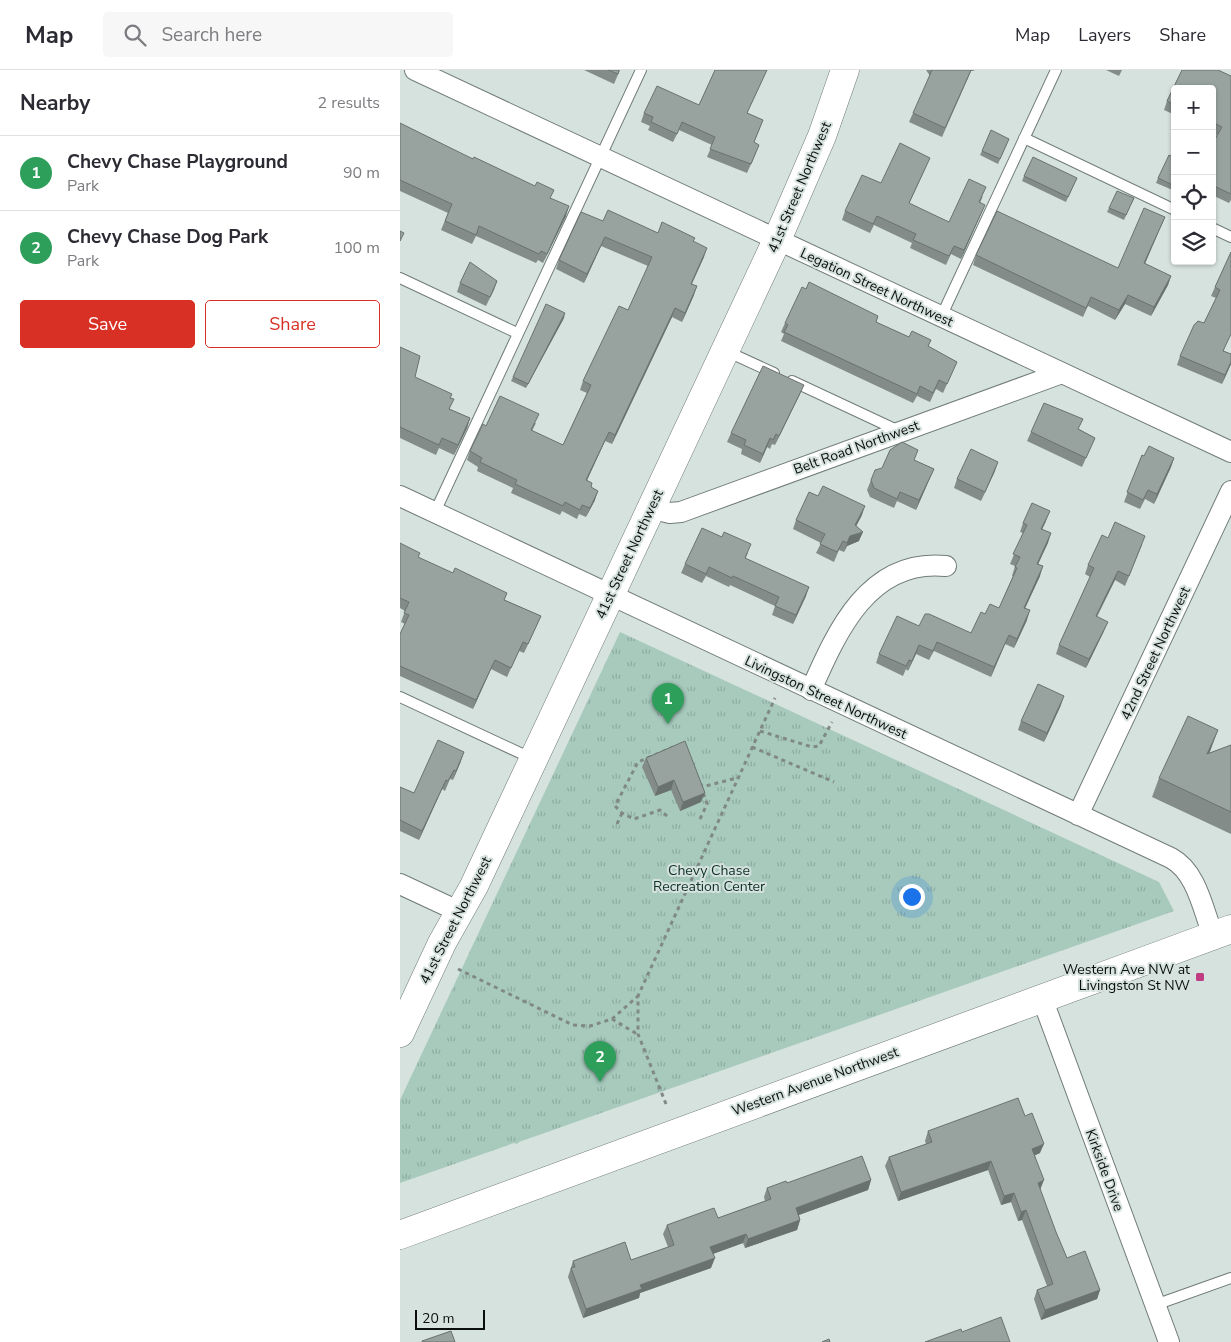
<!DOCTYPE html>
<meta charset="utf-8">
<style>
:root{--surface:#fff;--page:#f7f7f7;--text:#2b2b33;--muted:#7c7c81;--line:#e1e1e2;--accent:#d93025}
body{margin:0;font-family:"Nunito Sans",sans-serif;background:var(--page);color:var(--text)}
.controls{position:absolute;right:15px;top:15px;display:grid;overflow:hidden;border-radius:5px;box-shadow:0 1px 4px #0004}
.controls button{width:45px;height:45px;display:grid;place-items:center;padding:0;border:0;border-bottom:1px solid var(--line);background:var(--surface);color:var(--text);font:25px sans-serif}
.scale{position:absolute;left:15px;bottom:12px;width:70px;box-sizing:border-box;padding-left:5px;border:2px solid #0a0e0d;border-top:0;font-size:14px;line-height:18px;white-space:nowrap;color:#0a0e0d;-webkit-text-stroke:4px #d6e2de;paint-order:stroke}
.you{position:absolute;left:511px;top:826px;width:18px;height:18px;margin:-12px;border:4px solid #fff;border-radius:50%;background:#1a73e8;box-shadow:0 0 0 8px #1a73e833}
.badge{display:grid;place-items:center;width:32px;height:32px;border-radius:50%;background:var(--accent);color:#fff;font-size:16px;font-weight:700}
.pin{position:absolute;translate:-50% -41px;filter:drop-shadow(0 1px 2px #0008)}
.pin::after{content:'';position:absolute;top:26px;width:18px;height:15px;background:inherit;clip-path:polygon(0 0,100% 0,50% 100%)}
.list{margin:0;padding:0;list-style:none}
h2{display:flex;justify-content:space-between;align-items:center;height:65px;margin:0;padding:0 20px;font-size:21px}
h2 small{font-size:16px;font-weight:400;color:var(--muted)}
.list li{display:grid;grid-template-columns:32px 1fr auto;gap:15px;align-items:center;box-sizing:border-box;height:75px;padding:0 20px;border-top:1px solid var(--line)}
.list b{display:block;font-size:19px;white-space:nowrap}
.list p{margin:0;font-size:16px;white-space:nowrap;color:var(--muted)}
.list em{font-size:16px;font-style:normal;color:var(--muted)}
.actions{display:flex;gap:10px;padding:15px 20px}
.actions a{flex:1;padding:11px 0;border:1px solid var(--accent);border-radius:5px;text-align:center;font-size:18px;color:var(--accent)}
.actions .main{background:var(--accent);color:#fff}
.icon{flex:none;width:28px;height:28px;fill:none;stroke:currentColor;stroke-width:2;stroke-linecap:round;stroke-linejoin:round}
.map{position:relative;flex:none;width:831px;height:1272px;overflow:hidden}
header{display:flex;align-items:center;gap:30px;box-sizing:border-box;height:70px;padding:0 25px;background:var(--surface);border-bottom:1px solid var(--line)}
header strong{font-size:24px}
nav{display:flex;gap:28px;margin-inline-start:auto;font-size:18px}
.search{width:350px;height:45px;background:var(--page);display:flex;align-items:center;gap:12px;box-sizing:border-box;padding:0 18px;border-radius:5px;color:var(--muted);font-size:19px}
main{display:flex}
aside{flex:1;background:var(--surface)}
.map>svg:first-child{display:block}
.park{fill:url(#park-tufts)}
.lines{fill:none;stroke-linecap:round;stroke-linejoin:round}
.lane-casing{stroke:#717c78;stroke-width:12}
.street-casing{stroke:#717c78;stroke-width:22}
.secondary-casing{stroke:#717c78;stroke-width:29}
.primary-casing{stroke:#717c78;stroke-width:29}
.path{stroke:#818987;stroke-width:3;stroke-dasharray:4 4;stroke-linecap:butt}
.lane{stroke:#fff;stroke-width:10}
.street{stroke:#fff;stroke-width:20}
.secondary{stroke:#fff;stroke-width:28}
.primary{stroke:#fff;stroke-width:28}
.wall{fill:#838c89}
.shaded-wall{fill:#6a726f}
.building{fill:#98a39f;stroke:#6a726f}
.poi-dot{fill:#c13d83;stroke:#d6e2de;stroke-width:2}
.labels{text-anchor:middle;stroke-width:4;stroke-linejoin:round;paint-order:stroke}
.street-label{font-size:14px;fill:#0a0e0d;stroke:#d6e2de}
.park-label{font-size:14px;fill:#0e3128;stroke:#d6e2de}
.poi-label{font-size:14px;fill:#0a0e0d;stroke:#d6e2de;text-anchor:end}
</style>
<header>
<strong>Map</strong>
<div class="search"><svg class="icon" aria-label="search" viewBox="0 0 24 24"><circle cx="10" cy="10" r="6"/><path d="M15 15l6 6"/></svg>Search here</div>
<nav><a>Map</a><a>Layers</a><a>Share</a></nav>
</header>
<main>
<aside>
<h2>Nearby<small>2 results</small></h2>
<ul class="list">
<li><span class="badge" style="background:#2e9e5b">1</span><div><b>Chevy Chase Playground</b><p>Park</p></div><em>90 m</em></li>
<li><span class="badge" style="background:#2e9e5b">2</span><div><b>Chevy Chase Dog Park</b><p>Park</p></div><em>100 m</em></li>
</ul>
<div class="actions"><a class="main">Save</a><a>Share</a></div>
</aside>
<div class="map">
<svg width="831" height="1272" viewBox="0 0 831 1272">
<defs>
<pattern id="park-tufts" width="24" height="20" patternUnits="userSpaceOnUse" patternTransform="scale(1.25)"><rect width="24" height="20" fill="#a7cabd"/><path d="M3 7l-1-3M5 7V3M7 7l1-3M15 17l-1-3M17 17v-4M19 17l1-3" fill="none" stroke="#8eaca1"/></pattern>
</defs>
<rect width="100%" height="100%" fill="#d6e2de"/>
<path class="park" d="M220 562 759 812 774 841 119 1072 117 1074 114 1073 0 1113V1030Z"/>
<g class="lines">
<g class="lane-casing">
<path id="lane" d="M624 68 775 140
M812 158 831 167
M0 208 117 263
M541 247 656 0
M326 281 374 303
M392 311 499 361
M35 442 241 0
M0 627 133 689
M755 1235 831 1208"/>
</g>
<g class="street-casing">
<path id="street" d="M15 0 831 382
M0 426 771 788C797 802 803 840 813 865
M250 438 270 443 281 442 662 303
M411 620C437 561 469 488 546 496
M678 745 831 421
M0 814 60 842
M642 928 769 1272"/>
</g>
<g class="secondary-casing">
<path id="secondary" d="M0 963 42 873 74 816 377 170 422 66 445 0"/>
</g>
<g class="primary-casing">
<path id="primary" d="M0 1165 831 859"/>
</g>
<path class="path" d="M360 661 412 677 419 676 432 652
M352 677 434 712
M301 714 302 717 337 708
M267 746 260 740 234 749 222 743 215 736 238 692 276 676
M300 749 307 734 303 722
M217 754 222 743
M58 899 173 955 190 956 212 949 237 964
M212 949 238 926
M266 1034 238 964V926L375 628"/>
<use href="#lane" class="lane"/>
<use href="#street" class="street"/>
<use href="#secondary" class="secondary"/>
<use href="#primary" class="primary"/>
</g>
<path class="wall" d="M184 0H220L214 14Z
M315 0H367L347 43 363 50 354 73 356 83 347 103 307 87 312 75 279 60 273 72 248 60 250 56 241 52 244 43 299 35Z
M526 0H575L571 1 542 67 509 52 513 43 530 6Z
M706 0H722L719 6Z
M782 0H818L831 6V130L829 133 812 125V74L817 65 812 63V19H775V45L764 40 767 31Z
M0 53 151 128 166 146 143 193 138 190 136 193 76 166 72 174 41 160 48 143 0 121Z
M609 69 598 94 580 85 582 81Z
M775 88V121L756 113 758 108Z
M526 97 509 134 549 152 583 126 580 133 581 144 561 189 551 184 546 195 510 178 512 173 474 155 470 163 442 150 445 141 481 113Z
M624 106 677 108 666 132 622 111Z
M734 128 724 150 707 142 709 138Z
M765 147 745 194 771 206 768 215 751 246 725 234 715 250 688 236 683 247 573 195 576 185 718 198Z
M203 151 258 163 294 171 304 187 292 214 294 225 282 252 272 247 212 374 205 371 187 410 191 417 195 430 186 447 179 444 177 449 162 441 160 445 111 423 113 418 77 401 78 397 67 390 70 381 86 356 136 353 132 361 163 375 187 323 180 320 183 311 228 240 248 196 201 176 184 213 156 199 159 190Z
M831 182 824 281 831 284V294L822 314 777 295 780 286 804 253 816 228 811 226 815 217Z
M97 211 86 236 57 222 60 213Z
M478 246 476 252 509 267 531 270 528 277 557 292 543 323 536 319 530 332 517 326 513 333 381 271 384 264 381 262 385 253Z
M164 248 126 318 111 311 113 307Z
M0 277 15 307 50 328V339L70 348 67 358 54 385 39 378 36 385 0 368Z
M400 324 375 375 372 374 370 379 367 377 360 393 341 384 342 379 327 372 331 363Z
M679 359 695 368 682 397 627 371 631 362Z
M742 385 744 386 774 388 771 397 754 434 745 429 740 439 724 432Z
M514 390 534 399 530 408 516 440 497 431 494 438 470 427 467 420 471 410Z
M595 401 581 431 554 418 557 409Z
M462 445 456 456 459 471 447 476 444 482 439 480 434 492 416 483 421 473 393 459 396 450Z
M646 451 642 459 651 463 638 494 640 506 625 538 627 550 614 578 605 574 591 607 534 581 529 590 516 584 508 601 506 599 503 606 476 593 479 584 519 556 571 563 585 544 599 538 613 506H612L615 496 610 494 623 463 620 462 623 453Z
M708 468 742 475 725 516 715 510 697 547 704 561 686 598 656 584 659 575 690 507 685 504 688 495Z
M0 473 18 487 105 530 141 546 137 555 124 583 119 581 107 607 91 599 73 639 0 606V564L5 554 1 552 5 541 0 538Z
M348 483 345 489 406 526 393 554 372 545 375 536 330 515 329 517 306 506 302 513 281 503 285 494Z
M661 635 644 672 618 660 621 651Z
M831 675V764L752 727 759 708 811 679 809 683Z
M246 688 301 732 280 741 271 720 255 726 242 697Z
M61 691 53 710 50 709 45 721 42 719 19 770 0 761V717L14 723Z
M625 1046 640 1083 635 1085 640 1120 656 1162 667 1188 700 1220 697 1229 641 1250 634 1229 637 1220 647 1216 622 1150 618 1151 611 1132 601 1135 588 1100 498 1131 485 1096 489 1087 526 1074 525 1071 528 1061Z
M471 1110 468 1120 399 1145 400 1150 397 1160 345 1178 343 1173 313 1184 311 1198 240 1223 239 1228 183 1248 168 1207 173 1191 231 1190 268 1177 263 1164 267 1155 318 1148 365 1131 364 1127 367 1118 387 1113Z"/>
<path class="shaded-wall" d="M571 0H575L571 1 542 67Z
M585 135 561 189 564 180Z
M169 136 166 146 143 193 147 184Z
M765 147 761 156 741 202 744 193Z
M205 167 201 176 184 213 187 204Z
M307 178 304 187 287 223Z
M771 206 768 215 751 246 754 237Z
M97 211 94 220 86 236 90 227Z
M297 216 294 225 282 252 285 243Z
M728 225 725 234 715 250 719 240Z
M275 238 272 247 212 374 215 365Z
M165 243 164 248 126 318 128 314Z
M831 292V294L822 314 825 305Z
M404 315 400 324 375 375 379 366Z
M70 348 67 358 54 385 58 375Z
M209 362 205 371 183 419 186 410Z
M370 368 367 377 360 393 363 384Z
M774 388 771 397 754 434 757 424Z
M598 392 595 401 581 431 585 422Z
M534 399 530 408 516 440 519 430Z
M198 421 195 430 186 447 190 438Z
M465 436 462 445 452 464 455 455Z
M650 441 646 451 638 468 641 459Z
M463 462 459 471 447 476 444 482 450 466Z
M651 463 648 473 634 503 637 494Z
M643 496 640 506 621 547 624 538Z
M718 501 715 510 692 555 696 546Z
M409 517 406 526 393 554 396 545Z
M630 540 627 550 614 578 617 569Z
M708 552 704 561 686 598 689 589Z
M609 565 605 574 591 607 594 597Z
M519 575 516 584 508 601 512 591Z
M95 590 91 599 73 639 76 630Z
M664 626 661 635 644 672 647 663Z
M818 660 811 679 800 703 807 684Z
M64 682 61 691 53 710 56 701Z
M46 710 42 719 19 770 22 761Z
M274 710 271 720 255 726 258 717Z
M305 723 301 732 280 741 283 732Z
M644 1074 640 1083 629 1088 632 1079Z
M591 1091 588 1100 498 1131 501 1122Z
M471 1110 468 1120 393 1147 396 1138Z
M644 1110 640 1120 638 1113Z
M614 1123 611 1132 601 1135 604 1126Z
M626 1140 622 1150 618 1151 621 1142Z
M400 1150 397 1160 345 1178 348 1169Z
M346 1164 343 1173 307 1186 310 1177Z
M315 1188 311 1198 240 1223 239 1228 183 1248 186 1239 240 1215Z
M700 1220 697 1229 641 1250 645 1240Z"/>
<path class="building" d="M208 0H219L218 4Z
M315 0H367L347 43 363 50 354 72 359 75 351 94 310 79 315 67 282 52 277 64 251 52 253 47 244 43 257 16 299 35Z
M532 0H571L545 58 513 43Z
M782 0H818L831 6V124L812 115V74L822 57 812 52V19H775V35L767 31Z
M0 53 73 89 74 87 135 116 137 112 154 120 150 128 169 136 147 184 141 181 139 184 79 156 76 165 45 151 52 134 0 110Z
M591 60 609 69 600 89 582 81Z
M500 73 530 88 509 133 549 152 569 109 586 117 579 132 585 135 564 180 554 176 549 186 513 170 516 164 477 146 473 154 445 141 462 105 481 113Z
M769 85 775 88V116L758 108Z
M633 87 677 108 668 127 624 106Z
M717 121 734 128 726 145 709 138Z
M744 138 765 147 744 193 771 206 754 237 728 225 719 240 691 227 686 238 576 185 597 141 718 198Z
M208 140 258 163 262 152 295 168 293 171 307 178 291 214 297 216 285 243 275 238 215 365 209 362 186 410 192 413 191 417 198 421 190 438 182 435 180 440 165 432 163 436 115 414 117 410 80 392 82 388 70 381 83 354 86 356 100 326 139 344 131 360 163 375 191 315 183 311 193 290 219 236 228 240 252 187 205 167 187 204 159 190 181 142 203 151Z
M0 161 4 163 0 171Z
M831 182V264L823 281 831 284V292L825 305 780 286 794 255 798 251 804 253 820 220 815 217Z
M70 192 97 211 90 227 60 213Z
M409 212 478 246 476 252 509 267 512 261 531 270 528 276 557 292 547 314 539 310 533 323 520 316 517 324 384 262 388 255 385 253 402 217 406 219Z
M146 234 165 243 128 314 113 307Z
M0 277 20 286 15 307 52 324 50 328 54 329 49 339 70 348 58 375 42 368 39 375 0 357Z
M363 296 404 315 379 366 376 364 373 370 370 368 363 384 344 375 346 370 331 363Z
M644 333 683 349 678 359 695 368 686 388 631 362Z
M502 372 518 380 514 390 534 399 519 430 500 422 497 429 474 418 471 410 475 400 482 398 490 380Z
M749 376 774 388 757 424 748 420 743 430 727 422 742 385 744 386Z
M571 379 598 392 585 422 557 409Z
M423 416 465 436 455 455 463 462 450 466 447 473 443 471 437 482 420 474 425 464 396 450 409 422 418 426Z
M632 433 650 441 641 459 651 463 637 494 643 496 624 538 630 540 617 569 609 565 594 597 537 572 533 581 519 575 512 591 509 590 506 596 479 584 497 546 519 556 525 544H529L571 563 581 542 585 544 590 534 599 538 617 498 615 497 620 487 613 484 627 455 623 453Z
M715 452 745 466 729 506 718 501 696 546 708 552 689 589 659 575 694 498 688 495 702 465 708 468Z
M302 458 322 467 324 462 351 474 345 488 409 517 396 545 375 536 379 527 333 506 332 508 309 497 306 504 285 494Z
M0 473 20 483 18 487 53 503 55 498 107 523 104 530 141 546 128 574 123 572 111 598 95 590 76 630 0 596V564L9 545 4 543 9 532 0 528Z
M638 614 664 626 647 663 621 651Z
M788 646 818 660 807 684 831 675V742L759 708Z
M38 670 64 682 56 701 54 700 48 711 46 710 22 761 0 750V717L14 723Z
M285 671 305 723 283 732 274 710 258 717 246 688Z
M618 1028 625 1046 632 1043 644 1074 632 1079 644 1110 638 1113 656 1162 667 1188 685 1181 700 1220 645 1240 637 1220 653 1214 626 1140 621 1142 614 1123 604 1126 591 1091 501 1122 489 1087 532 1072 528 1061Z
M462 1086 471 1110 396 1138 400 1150 348 1169 346 1164 310 1177 315 1188 240 1215 242 1219 186 1239 171 1198 175 1197 173 1191 225 1172 231 1190 274 1175 267 1155 314 1138 318 1148 371 1129 367 1118 386 1111 387 1113Z
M601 1247 610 1272H525L561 1259 562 1262Z
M51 1261 55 1272H22V1271Z
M429 1269 430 1272H422Z"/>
<rect class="poi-dot" x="795" y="902" width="10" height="10" rx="2.5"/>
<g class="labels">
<g class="street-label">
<text transform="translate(399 117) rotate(-67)" y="5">41st Street Northwest</text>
<text transform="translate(477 217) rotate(25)" y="5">Legation Street Northwest</text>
<text transform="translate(456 377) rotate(-20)" y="5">Belt Road Northwest</text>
<text transform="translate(229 484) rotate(-65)" y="5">41st Street Northwest</text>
<text transform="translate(755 583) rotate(-65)" y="5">42nd Street Northwest</text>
<text transform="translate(426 627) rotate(25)" y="5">Livingston Street Northwest</text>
<text transform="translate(55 850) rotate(-63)" y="5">41st Street Northwest</text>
<text transform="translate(415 1011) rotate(-20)" y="5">Western Avenue Northwest</text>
<text transform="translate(705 1100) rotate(70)" y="5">Kirkside Drive</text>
</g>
<g class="park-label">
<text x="309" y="805">Chevy Chase<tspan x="309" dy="16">Recreation Center</tspan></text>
</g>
<g class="poi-label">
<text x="790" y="904">Western Ave NW at<tspan x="790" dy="16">Livingston St NW</tspan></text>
</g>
</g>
</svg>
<div class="controls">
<button>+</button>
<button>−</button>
<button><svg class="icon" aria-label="locate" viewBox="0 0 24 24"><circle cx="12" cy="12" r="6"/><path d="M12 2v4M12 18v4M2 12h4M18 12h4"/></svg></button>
<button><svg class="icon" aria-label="layers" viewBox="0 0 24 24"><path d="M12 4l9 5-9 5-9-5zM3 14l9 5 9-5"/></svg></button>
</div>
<div class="scale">20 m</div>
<div class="you"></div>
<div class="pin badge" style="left:268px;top:654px;background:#2e9e5b">1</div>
<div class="pin badge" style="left:200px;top:1012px;background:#2e9e5b">2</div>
</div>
</main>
